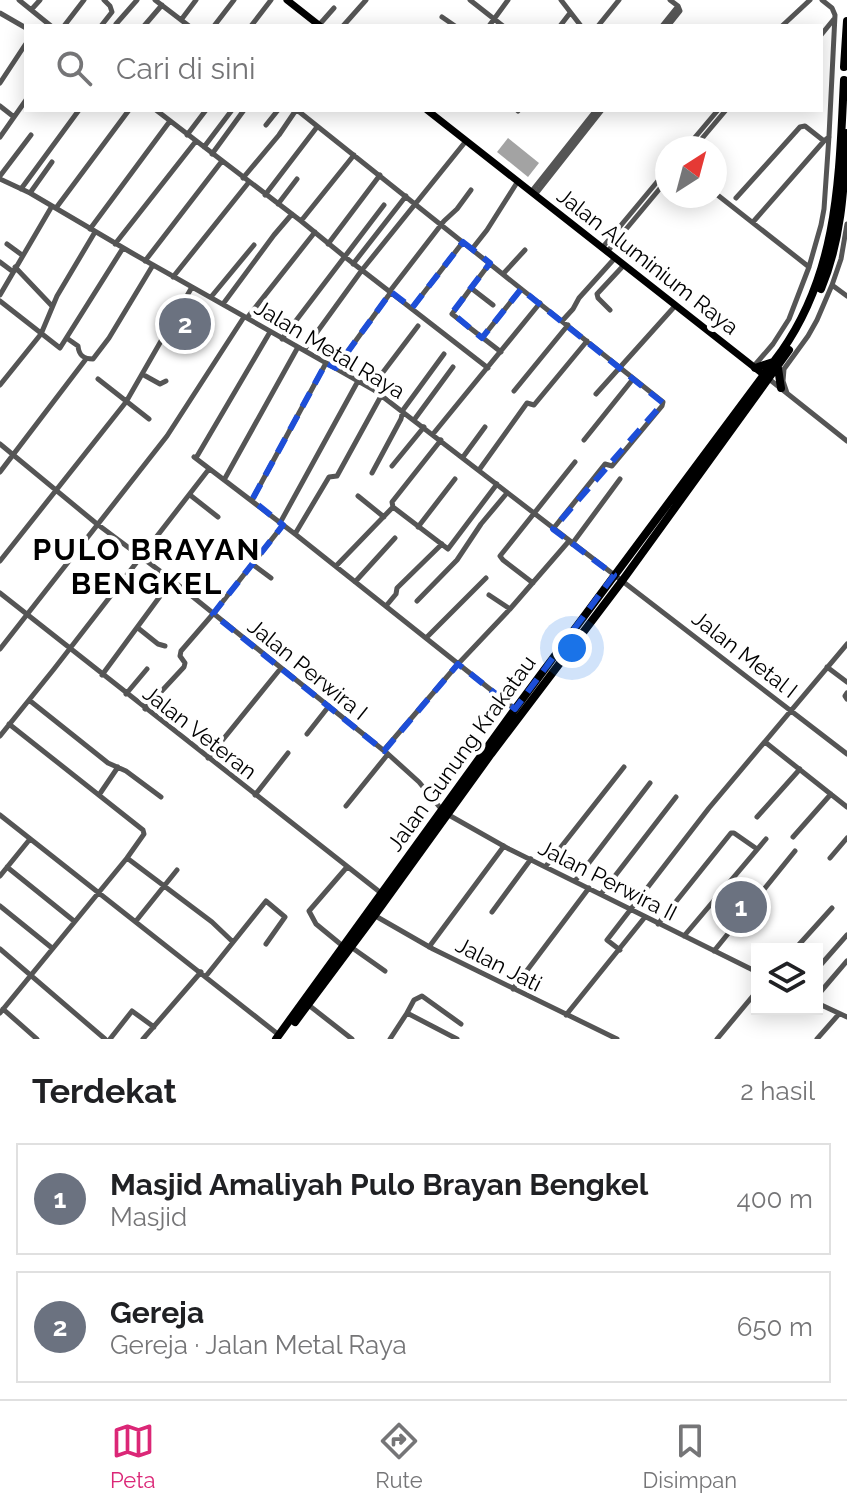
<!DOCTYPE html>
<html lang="id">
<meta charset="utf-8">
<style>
:root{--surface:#fff;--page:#f2f2f2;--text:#202124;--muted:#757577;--line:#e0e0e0;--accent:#db2777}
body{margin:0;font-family:Raleway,sans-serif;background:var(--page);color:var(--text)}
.controls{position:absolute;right:24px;bottom:24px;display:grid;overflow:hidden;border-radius:0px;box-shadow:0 4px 20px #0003}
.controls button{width:72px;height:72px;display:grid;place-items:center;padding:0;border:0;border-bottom:2px solid var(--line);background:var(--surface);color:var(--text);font:40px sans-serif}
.compass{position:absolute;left:655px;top:136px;width:72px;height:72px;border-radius:50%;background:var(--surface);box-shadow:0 4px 20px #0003;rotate:36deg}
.you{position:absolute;left:572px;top:648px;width:28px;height:28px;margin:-20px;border:6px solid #fff;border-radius:50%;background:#1a73e8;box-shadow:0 0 0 12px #1a73e833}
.badge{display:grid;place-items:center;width:52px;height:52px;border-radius:50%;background:var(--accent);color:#fff;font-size:26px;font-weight:700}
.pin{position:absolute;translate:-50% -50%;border:4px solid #fff;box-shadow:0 2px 8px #0006}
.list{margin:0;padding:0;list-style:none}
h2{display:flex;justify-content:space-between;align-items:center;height:104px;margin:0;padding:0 32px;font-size:34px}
h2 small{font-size:26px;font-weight:400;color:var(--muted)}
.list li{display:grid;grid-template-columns:52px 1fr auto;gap:24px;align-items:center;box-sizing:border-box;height:112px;margin:0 16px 16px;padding:0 16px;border:2px solid var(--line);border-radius:0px}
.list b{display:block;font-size:30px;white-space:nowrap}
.list p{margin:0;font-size:26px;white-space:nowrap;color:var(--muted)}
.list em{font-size:26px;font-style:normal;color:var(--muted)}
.icon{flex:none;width:44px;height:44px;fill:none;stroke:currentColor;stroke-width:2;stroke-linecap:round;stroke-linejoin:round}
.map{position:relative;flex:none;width:847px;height:1039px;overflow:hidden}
.search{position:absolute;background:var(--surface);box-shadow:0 4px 20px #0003;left:24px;right:24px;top:24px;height:88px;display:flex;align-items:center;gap:20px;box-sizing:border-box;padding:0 28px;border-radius:0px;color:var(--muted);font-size:30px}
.sheet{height:360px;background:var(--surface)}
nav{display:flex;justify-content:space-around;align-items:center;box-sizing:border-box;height:112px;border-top:2px solid var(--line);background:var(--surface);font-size:22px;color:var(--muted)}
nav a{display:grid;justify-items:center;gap:4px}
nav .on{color:var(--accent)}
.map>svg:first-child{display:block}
.water{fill:#a3a3a3}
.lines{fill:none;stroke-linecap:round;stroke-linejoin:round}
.minor{stroke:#555;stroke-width:5}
.major{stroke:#000;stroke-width:7}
.highway{stroke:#000;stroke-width:8}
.marked{fill:none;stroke:#1d4ed8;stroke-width:6;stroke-dasharray:16 10;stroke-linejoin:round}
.labels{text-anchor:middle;stroke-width:8;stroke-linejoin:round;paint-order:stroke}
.street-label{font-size:22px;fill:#000;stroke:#fff}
.district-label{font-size:30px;font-weight:bold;letter-spacing:2px;fill:#000;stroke:#fff}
</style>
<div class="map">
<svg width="847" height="1039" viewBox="0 0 847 1039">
<rect width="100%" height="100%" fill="#fff"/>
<path class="water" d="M508 138 539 163 528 177 497 152Z"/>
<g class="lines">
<path class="minor" d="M19 0 51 26
M155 0 189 26
M470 0 503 26
M561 0 581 26
M670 0 678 6
M31 10 40 0
M0 13 26 28
M442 17 455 26
M181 20 196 0
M116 24 137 0
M319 25 334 8
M64 26 84 0
M101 26 112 12 110 6 104 0
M144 26 162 5
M214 26 234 0
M251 26 271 0
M343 26 366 0
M489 26 508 0
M560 26 570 13
M598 26 619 0
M662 26 678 6
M668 26 680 11 678 6
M782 26 810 0
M821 35 834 19
M0 83 25 45
M0 106 14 117
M156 110 301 221 345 257 488 368
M297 110 663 402 662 406 612 466 605 464 553 529
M517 110 518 111
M266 125 278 110
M187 135 206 110
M0 137 26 100
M204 147 232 110
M686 148 718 110
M694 148 726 110
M212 154 244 110
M0 176 31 135
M243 178 279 135 296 110
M0 179 30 193 132 253 374 390 847 754
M21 189 79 110
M531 192 596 110
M30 193 52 162
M715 193 809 267
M265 195 317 127
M535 195 602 110
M736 198 800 127 805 126 824 141 829 137
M278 204 297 179
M56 208 129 110
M301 221 354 155
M753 222 824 141
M847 224 841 259 832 285 847 296
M90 229 170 121
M7 244 22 255
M115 244 196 141
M328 244 380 175
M602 248 667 170
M472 249 487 230 518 181
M607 252 667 180
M145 261 222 161
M0 262 12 271
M353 264 406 196
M15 267 52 306
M503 274 525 250
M173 277 249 182
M471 288 490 263
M390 291 444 221 457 209 471 190
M0 295 52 206
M211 297 254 245
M0 301 60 348 123 248
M223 304 274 235 292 214
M493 305 471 288 452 314 501 352
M412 308 463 242
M610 310 598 298 597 294 624 265
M247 318 315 232
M562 321 573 309 579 298 615 258
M482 338 521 289
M68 339 78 346C79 356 84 359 93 359L109 338 153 265
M282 339 384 205
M304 350 362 270 466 141
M754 366 773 344 789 319 809 267 821 225 824 209 829 136 835 15 832 8 822 0
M336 368 391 292
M142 374 160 384 166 381
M98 379 149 419
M769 379 847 441
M0 385 41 334 57 296 95 232
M371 388 418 326
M514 391 568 325
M787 393 783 381 784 369 808 336 817 320 832 285
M596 394 675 306
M414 420 453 367
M433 434 540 303
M584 440 633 379
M0 444 97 524 172 580 388 754 419 782 442 810 447 814 509 849 757 972
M194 457 295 534 515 709
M463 457 485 427
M196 458 270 332
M392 466 424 427
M479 470 527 403 534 405 587 341
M0 472 86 359
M372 473 401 419 403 410 444 354
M224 480 298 347
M190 495 218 517
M358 496 384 517
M252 500 326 363
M393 507 448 549 497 484
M393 507 392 502 441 440
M280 523 358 381
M418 527 455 479
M295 534 329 477 337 476 381 396
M572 544 620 479
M0 561 126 402 192 287
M252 564 271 578
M336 566 393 507
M355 582 395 538
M533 583 503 560 500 556 575 462
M0 593 381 893
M489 595 510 609
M417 601 457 560 481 524 507 493
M386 606 396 594 397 588 442 544
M138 628 158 644 165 646
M426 638 486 578
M0 649 167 436 244 317
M827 667 847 682
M102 675 172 580
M847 693 845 696 847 699
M126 694 147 669
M29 700 108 763 126 771 161 797
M145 709 184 667 185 663 180 656 181 651 213 614 283 525
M307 734 329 706
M0 736 54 669 209 469
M765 742 847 807
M384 750 458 664 510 609 569 541
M208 758 281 668
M99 795 118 767
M255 795 288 753
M346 806 388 754
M0 815 279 1035
M757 817 800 769
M793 837 831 794
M127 858 212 922 233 942
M830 858 847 838
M546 866 624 767
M7 867 74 921
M0 876 30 839
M575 881 650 783
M601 894 676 797
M0 906 52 948
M492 912 531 859
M372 914 433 949 617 1039
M136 921 177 870
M658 924 731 833H734L757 849
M684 936 766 839
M344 947 316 924 309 911 347 867
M351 947 385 971
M429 947 504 846
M0 949 105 1039
M795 949 832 908
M620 950 607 940 709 808 847 644
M714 951 795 851
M817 969 847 935
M206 976 266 901 285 917 266 944
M513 989 589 888
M817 996 847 961
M306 1003 352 1039
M817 1003 847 1017
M3 1009 37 1039
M0 1013 127 858 144 834 143 830 9 724
M407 1013 414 1000 422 996 461 1024
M566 1015 645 917
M110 1039 132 1011 154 1027
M143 1039 201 972
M390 1039 407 1013 457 1039
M717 1039 757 991
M817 1039 839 1014"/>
<path class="major" d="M287 0 320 26
M427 110 768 378"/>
<path class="highway" d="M844 67 847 21
M821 289C842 239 844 186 847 133
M755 368 773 362
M778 368 781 388
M295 1022 374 916 491 754 622 581 789 350
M276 1039 515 709 781 352C839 270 839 176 844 80"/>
</g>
<path class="marked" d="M463 242 490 263 452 313 482 338 521 289 663 403 553 529 614 575 515 709 458 664 384 751 213 614 283 525 252 500 326 363 336 368 391 292 412 308Z"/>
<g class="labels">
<g class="street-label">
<text transform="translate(648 261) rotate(38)" y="8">Jalan Aluminium Raya</text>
<text transform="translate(330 349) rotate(31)" y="8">Jalan Metal Raya</text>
<text transform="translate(745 654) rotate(38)" y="8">Jalan Metal I</text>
<text transform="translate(308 669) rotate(39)" y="8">Jalan Perwira I</text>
<text transform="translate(200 732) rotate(38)" y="8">Jalan Veteran</text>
<text transform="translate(461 753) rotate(-54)" y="8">Jalan Gunung Krakatau</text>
<text transform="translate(608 880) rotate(27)" y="8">Jalan Perwira II</text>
<text transform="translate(499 964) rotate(27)" y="8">Jalan Jati</text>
</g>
<g class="district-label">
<text x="147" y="560">PULO BRAYAN<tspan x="147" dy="34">BENGKEL</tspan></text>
</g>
</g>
</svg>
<div class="controls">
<button><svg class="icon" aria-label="layers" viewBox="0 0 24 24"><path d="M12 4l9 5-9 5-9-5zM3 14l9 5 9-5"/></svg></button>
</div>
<svg class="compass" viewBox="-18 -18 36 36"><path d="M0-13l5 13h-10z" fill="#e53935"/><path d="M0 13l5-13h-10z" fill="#757577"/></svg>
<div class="you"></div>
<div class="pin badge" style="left:741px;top:907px;background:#6b7280">1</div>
<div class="pin badge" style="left:185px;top:324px;background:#6b7280">2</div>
<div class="search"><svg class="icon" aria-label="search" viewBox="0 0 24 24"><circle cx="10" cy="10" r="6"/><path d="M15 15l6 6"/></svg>Cari di sini</div>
</div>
<section class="sheet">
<h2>Terdekat<small>2 hasil</small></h2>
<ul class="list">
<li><span class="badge" style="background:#6b7280">1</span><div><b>Masjid Amaliyah Pulo Brayan Bengkel</b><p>Masjid</p></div><em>400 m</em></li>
<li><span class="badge" style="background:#6b7280">2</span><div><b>Gereja</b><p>Gereja · Jalan Metal Raya</p></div><em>650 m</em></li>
</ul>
</section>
<nav>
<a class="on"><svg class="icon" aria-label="map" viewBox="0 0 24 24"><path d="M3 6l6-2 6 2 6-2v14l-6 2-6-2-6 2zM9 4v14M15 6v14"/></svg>Peta</a>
<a><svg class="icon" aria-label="directions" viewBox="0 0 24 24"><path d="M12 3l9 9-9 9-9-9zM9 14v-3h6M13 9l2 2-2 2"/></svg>Rute</a>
<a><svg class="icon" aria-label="saved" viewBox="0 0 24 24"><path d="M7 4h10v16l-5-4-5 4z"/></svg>Disimpan</a>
</nav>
